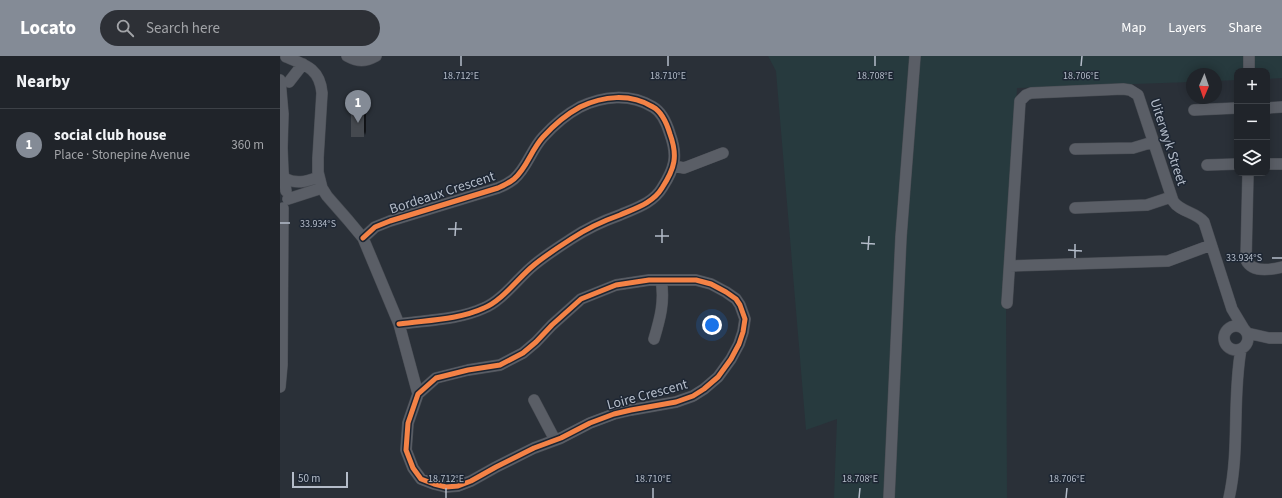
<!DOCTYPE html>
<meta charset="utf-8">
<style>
:root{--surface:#20242a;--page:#2d3036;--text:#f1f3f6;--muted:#a2a4a8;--line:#3d4147;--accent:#848b96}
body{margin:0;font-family:"Source Sans 3",sans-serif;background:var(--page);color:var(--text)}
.controls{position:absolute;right:12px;top:12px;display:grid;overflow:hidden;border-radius:8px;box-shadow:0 2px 10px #0003}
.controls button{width:36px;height:36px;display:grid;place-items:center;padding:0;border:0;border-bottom:1px solid var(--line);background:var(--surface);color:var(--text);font:20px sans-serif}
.compass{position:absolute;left:906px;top:12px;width:36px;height:36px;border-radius:50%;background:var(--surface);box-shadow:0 2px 10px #0003;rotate:182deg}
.scale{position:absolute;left:12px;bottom:10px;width:56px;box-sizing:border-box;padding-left:4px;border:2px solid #b4bcc9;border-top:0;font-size:11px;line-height:14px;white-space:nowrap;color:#b4bcc9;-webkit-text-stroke:3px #1d2633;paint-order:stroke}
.you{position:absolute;left:432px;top:269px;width:14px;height:14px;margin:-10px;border:3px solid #fff;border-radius:50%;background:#1a73e8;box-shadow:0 0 0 6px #1a73e833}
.badge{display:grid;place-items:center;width:26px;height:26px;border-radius:50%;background:var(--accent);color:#fff;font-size:13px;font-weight:700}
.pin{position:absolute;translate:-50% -33px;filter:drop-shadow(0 1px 2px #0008)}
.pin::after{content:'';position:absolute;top:21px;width:14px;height:12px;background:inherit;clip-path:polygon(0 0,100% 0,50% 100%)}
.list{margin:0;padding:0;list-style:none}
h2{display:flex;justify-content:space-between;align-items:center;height:52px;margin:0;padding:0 16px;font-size:17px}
h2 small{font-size:13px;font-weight:400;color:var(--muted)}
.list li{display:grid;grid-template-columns:26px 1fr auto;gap:12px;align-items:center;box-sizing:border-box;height:72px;padding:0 16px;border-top:1px solid var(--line)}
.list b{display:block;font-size:15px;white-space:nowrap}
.list p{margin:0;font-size:13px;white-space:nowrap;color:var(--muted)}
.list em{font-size:13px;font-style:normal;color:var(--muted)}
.icon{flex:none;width:22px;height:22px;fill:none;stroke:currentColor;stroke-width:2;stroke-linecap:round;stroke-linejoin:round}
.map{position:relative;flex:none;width:1002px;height:442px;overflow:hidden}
header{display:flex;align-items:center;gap:24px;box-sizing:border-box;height:56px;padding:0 20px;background:var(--accent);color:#fff}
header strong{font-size:19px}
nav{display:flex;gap:22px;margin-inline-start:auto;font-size:14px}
.search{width:280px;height:36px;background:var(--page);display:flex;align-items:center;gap:10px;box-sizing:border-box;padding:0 14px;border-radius:22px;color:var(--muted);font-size:15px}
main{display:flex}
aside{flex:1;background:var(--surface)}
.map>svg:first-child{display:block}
.green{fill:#273a3e}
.building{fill:#444950;filter:url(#shadow)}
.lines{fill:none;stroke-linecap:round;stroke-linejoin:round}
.minor-casing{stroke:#484c53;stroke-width:12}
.minor{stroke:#5a5e66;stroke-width:11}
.cycleway-casing{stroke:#1d2633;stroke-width:8}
.cycleway{stroke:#f48246;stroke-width:5}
.ticks{fill:none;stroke:#b4bcc9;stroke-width:1.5}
.labels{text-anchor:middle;stroke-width:3;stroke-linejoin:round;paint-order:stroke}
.street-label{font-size:14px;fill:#b4bcc9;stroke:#1d2633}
.ticks-label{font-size:10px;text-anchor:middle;fill:#b4bcc9;stroke:#1d2633;stroke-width:3;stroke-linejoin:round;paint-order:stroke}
</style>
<header>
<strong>Locato</strong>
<div class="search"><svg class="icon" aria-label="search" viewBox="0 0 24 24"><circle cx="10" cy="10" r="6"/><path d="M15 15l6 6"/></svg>Search here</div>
<nav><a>Map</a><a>Layers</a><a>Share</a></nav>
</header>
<main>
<aside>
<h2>Nearby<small></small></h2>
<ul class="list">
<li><span class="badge">1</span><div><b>social club house</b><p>Place · Stonepine Avenue</p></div><em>360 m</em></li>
</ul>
</aside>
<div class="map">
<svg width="1002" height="442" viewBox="0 0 1002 442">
<defs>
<filter id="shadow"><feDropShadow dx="3.5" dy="-3.5" stdDeviation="1" flood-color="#0009"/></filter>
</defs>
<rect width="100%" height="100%" fill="#2a3038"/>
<path class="green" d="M488 0H964V15H957V24L936 25V18H912V26L737 32 726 248 727 442H554L557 363 526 374 496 15Z
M972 0H1002V22L987 23V15H972Z"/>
<path class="building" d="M71 52H84V81H71Z"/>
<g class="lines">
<g class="minor-casing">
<path id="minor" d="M67 0C78 6 85 6 96 0
M6 1C26 9 40 13 42 37L38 102V116L42 132 47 140 68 164 83 182 119 268 138 338
M969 15V0
M0 24 3 58 2 92 3 116 6 135
M9 26 23 8
M987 52 1002 51
M914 54 957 52
M795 93 853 92 873 86
M987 108H1002
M927 109 957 108
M394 110 404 112 443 97
M968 117 966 204C972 217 990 214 1002 211
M4 122C17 129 27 125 39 121
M8 143 42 132
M795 152 867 149 891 141
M83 182 95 171 110 165 218 132C223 130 229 127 234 123 247 112 251 94 263 81 273 70 287 58 300 51 323 40 350 37 373 51 382 56 387 68 390 78 398 100 395 112 382 132 373 147 356 152 340 159 323 165 306 173 291 183 279 191 266 199 254 209 239 221 222 245 204 252 178 264 147 264 119 268
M730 210 888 205 931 189
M369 224H416L431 228 446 236 456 243 460 249 465 263 463 276 459 288 451 303 438 321 424 333 413 340 396 346 351 354 334 358 310 367 281 382 254 392 216 411 191 425 178 430 166 431 154 428 141 423 133 412 126 394 128 367 138 338 156 322 188 314 220 309 243 297 256 286 272 269 301 243 336 229Z
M727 247 740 45 746 39 751 37 843 33 850 34 858 39 893 145C900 156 916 156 924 166L952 253 964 273
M944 282a12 12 0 1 1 24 0a12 12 0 1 1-24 0Z
M967 277 989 282H1002
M374 283C380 263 385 245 381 224
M0 331 2 309 3 152
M254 344 275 384
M609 442 621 181 635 0
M949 442C960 393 952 343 961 293"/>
</g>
<use href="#minor" class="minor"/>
<g class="cycleway-casing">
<path id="cycleway" d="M83 182 95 171 110 165 218 132C223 130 229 127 234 123 247 112 251 94 263 81 273 70 287 58 300 51 323 40 350 37 373 51 382 56 387 68 390 78 398 100 395 112 382 132 373 147 356 152 340 159 323 165 306 173 291 183 279 191 266 199 254 209 239 221 222 245 204 252 178 264 147 264 119 268
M369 224H416L431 228 446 236 456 243 460 249 465 263 463 276 459 288 451 303 438 321 424 333 413 340 396 346 351 354 334 358 310 367 281 382 254 392 216 411 191 425 178 430 166 431 154 428 141 423 133 412 126 394 128 367 138 338 156 322 188 314 220 309 243 297 256 286 272 269 301 243 336 229Z"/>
</g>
<use href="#cycleway" class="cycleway"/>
</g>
<path class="ticks" d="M181 10V0M388 10V0M595 10V0M801 10 802 0M0 167H10M168 173H182M175 180 176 166M375 180H389M382 187V173M581 187 595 188M588 194 589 180M788 194 802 195M795 202V188M992 202H1002M166 442V432M373 442V432M579 442 580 432M786 442 787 432"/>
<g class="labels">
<g class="street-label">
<text transform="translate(889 86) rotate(72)" y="5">Uiterwyk Street</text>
<text transform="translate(162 136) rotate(-18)" y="5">Bordeaux Crescent</text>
<text transform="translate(367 338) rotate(-15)" y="5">Loire Crescent</text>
</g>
</g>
<g class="ticks-label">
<text x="181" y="23">18.712°E</text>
<text x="388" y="23">18.710°E</text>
<text x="595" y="23">18.708°E</text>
<text x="801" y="23">18.706°E</text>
<text x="38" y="171">33.934°S</text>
<text x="964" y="205">33.934°S</text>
<text x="166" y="426">18.712°E</text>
<text x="373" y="426">18.710°E</text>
<text x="580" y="426">18.708°E</text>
<text x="787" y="426">18.706°E</text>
</g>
</svg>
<div class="controls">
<button>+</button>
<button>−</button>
<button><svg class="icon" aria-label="layers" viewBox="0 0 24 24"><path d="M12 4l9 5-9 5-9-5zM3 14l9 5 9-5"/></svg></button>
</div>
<svg class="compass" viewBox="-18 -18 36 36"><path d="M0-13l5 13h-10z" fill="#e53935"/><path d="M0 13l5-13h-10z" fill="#a2a4a8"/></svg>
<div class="scale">50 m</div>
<div class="you"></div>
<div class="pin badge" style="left:78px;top:67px">1</div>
</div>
</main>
